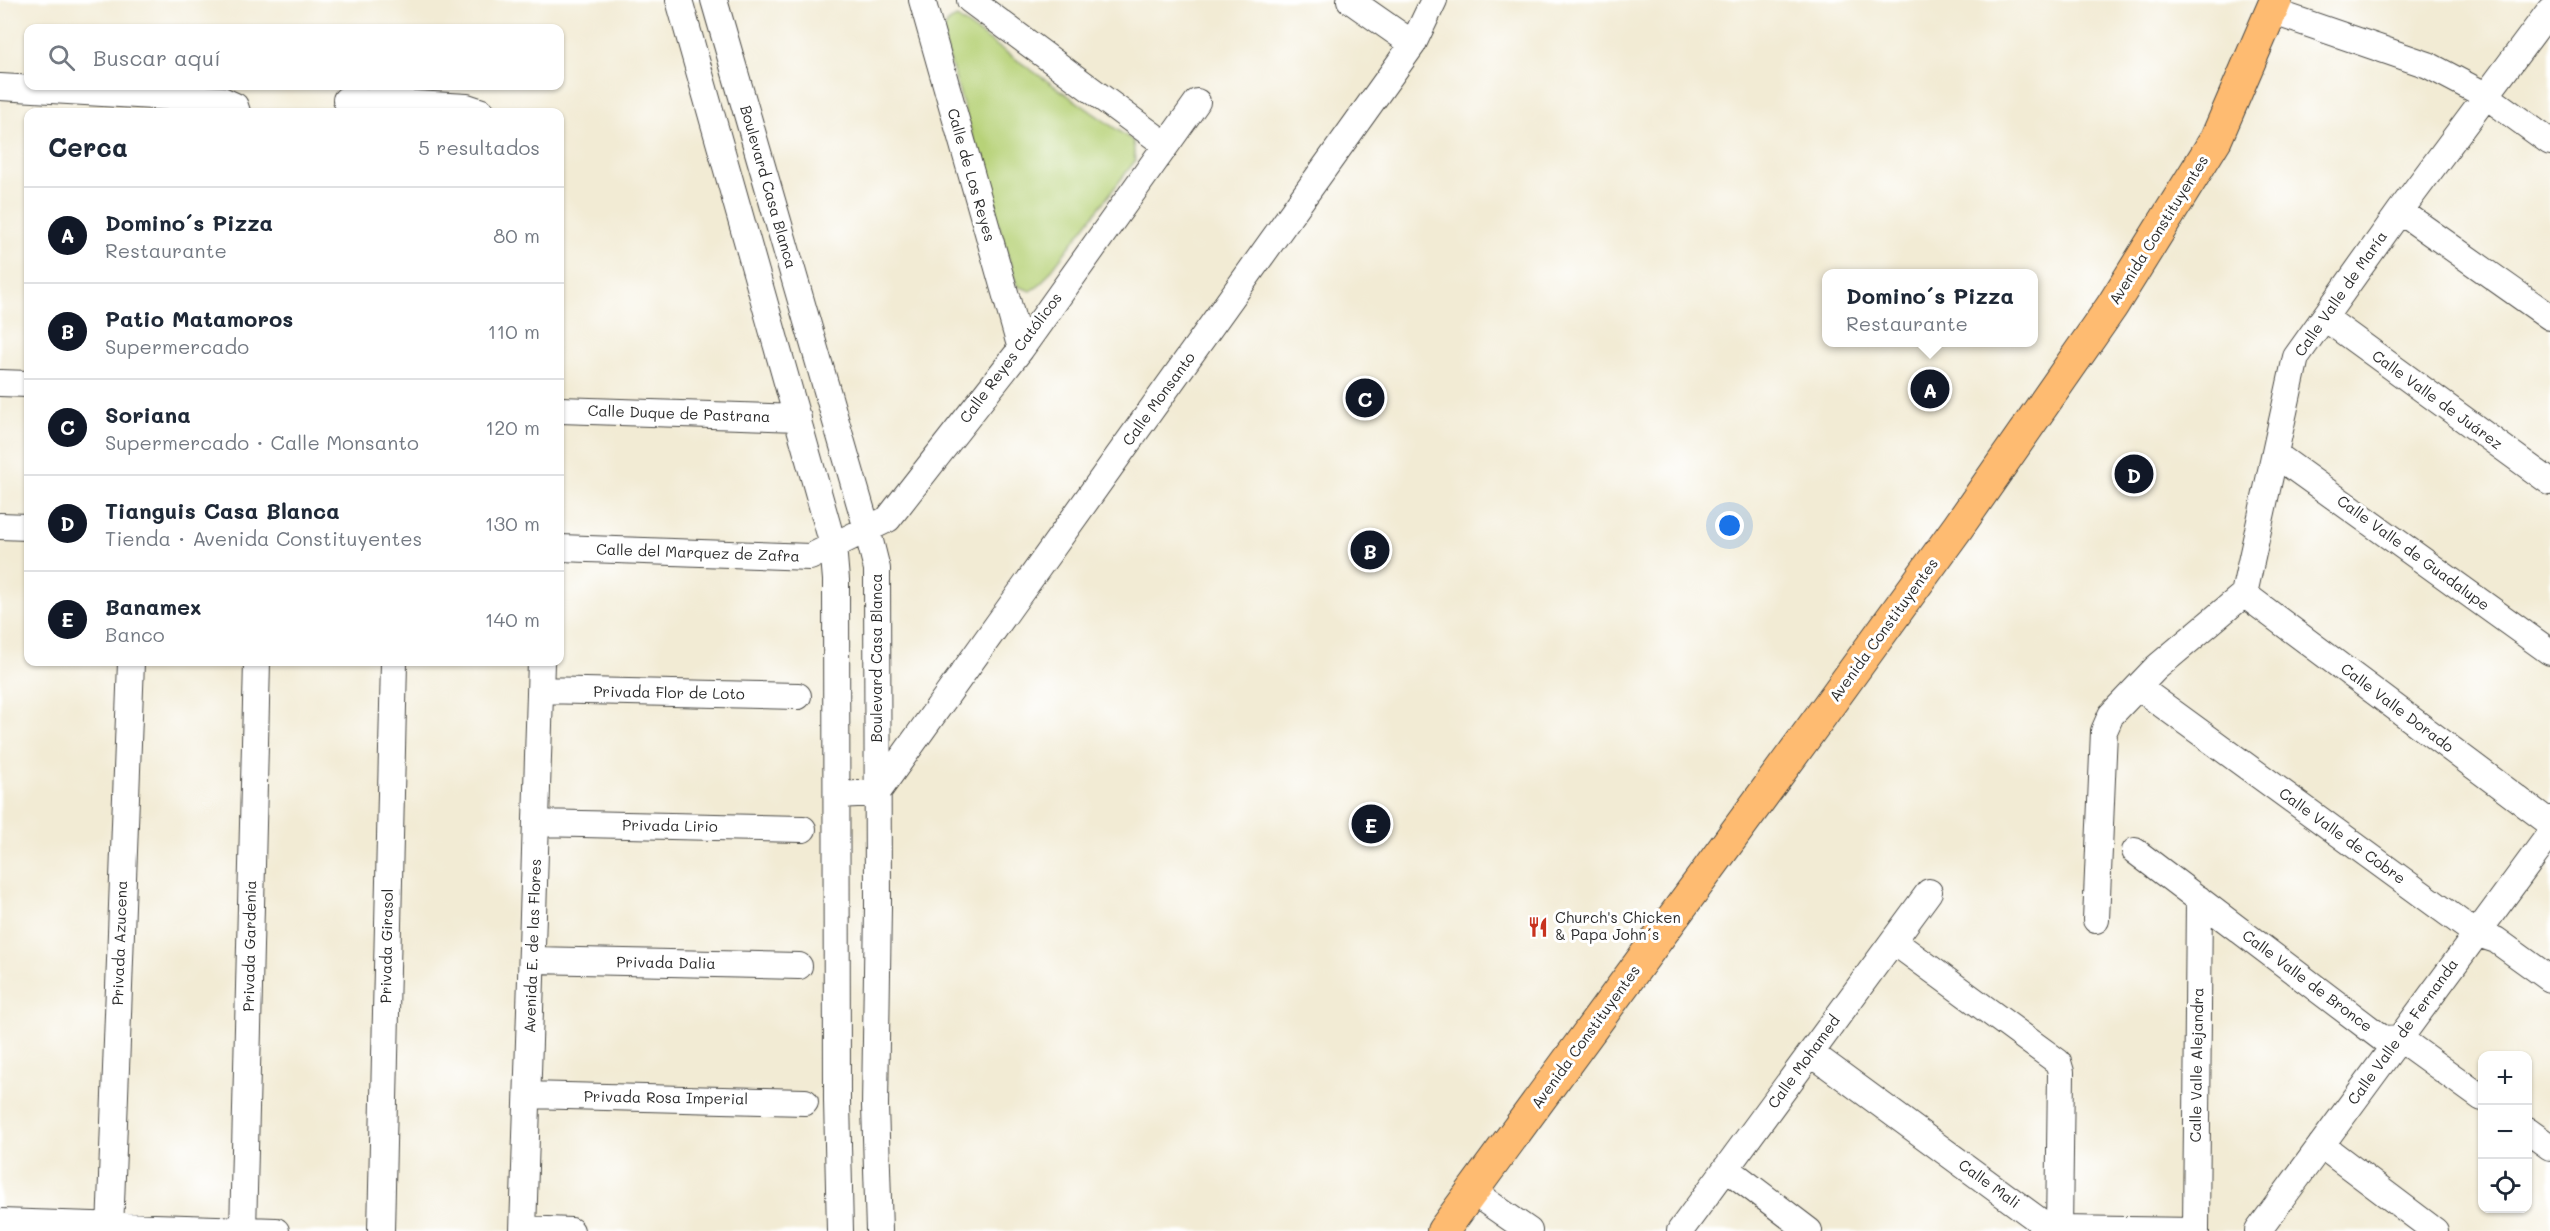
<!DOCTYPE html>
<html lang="es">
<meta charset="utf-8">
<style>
:root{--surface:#fff;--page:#f6f6f7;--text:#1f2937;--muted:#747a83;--line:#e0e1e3;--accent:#111827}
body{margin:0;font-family:Mali,sans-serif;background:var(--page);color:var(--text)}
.controls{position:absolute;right:18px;bottom:18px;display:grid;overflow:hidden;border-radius:12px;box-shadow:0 2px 4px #0004}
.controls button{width:54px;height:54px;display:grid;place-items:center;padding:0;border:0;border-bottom:2px solid var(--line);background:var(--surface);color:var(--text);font:30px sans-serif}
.you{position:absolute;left:1730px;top:526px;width:21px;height:21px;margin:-15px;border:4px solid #fff;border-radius:50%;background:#1a73e8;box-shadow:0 0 0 9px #1a73e833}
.badge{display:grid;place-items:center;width:39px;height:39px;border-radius:50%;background:var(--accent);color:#fff;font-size:20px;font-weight:700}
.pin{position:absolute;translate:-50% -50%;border:3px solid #fff;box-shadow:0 2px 6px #0006}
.popup{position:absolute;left:1822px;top:269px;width:216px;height:78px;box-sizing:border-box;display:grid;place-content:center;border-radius:12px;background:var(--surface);filter:drop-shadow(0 2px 4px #0005);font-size:20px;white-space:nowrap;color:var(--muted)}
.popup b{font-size:22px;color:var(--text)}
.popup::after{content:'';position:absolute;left:50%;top:100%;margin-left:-12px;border:12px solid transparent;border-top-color:var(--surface)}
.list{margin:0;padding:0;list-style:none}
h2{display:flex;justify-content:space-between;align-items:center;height:78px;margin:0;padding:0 24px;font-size:26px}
h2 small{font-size:20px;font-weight:400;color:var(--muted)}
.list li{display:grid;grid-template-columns:39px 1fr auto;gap:18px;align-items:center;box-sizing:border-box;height:96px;padding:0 24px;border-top:2px solid var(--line)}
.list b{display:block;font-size:22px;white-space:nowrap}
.list p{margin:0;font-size:20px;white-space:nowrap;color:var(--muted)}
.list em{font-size:20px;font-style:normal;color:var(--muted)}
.icon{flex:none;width:33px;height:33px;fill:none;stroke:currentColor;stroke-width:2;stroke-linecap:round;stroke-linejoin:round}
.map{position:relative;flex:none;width:2550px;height:1231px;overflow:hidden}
.search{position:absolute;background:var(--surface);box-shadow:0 2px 4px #0004;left:24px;top:24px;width:540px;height:66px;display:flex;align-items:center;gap:15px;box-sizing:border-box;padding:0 21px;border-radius:12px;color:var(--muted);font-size:22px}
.panel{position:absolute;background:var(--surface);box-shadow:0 2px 4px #0004;left:24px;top:108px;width:540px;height:558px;border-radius:12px}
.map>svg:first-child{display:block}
.green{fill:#b7d278;stroke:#717e52;stroke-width:1.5}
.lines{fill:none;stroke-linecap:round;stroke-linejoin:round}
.minor-casing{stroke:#494844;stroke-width:28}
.major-casing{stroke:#494844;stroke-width:34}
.minor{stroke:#fff;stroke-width:26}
.major{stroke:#febb71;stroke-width:32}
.labels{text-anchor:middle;stroke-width:6;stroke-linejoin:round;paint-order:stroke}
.street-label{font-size:15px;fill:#2b2b2b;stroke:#fff}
.poi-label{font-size:15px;fill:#2b2b2b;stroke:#fff;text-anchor:start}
</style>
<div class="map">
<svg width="2550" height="1231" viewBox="0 0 2550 1231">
<rect width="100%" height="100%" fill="#fff"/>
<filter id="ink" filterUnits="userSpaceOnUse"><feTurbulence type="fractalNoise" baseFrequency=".0167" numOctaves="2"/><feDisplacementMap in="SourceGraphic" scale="12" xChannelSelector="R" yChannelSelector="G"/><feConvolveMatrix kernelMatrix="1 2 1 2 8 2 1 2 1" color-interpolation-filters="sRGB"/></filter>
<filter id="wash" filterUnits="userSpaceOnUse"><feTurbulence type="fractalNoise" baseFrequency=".008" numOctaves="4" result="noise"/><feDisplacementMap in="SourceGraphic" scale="24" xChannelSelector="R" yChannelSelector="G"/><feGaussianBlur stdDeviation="1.35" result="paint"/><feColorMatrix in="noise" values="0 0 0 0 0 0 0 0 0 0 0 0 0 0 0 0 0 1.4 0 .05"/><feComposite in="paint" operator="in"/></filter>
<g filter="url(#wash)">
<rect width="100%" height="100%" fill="#f2ebd4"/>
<path class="green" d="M957 18 1133 141 1135 161 1040 285 1031 291 1017 286 945 44C943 30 943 23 957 18Z"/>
</g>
<g filter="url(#ink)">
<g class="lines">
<g class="minor-casing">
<path id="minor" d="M679 0 833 545 836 580 837 1101 840 1231
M714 0 867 529 877 569 878 906 875 1106 879 1231
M922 0 1021 349
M970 0 1166 145
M1350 0 1413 44
M2271 11 2428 65 2485 95 2550 142
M0 87 222 100 235 106 237 112
M346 100 467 107 482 112
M2400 211 2550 317
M2325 318 2550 482
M0 383 28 384
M560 410 798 418
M2275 454 2550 652
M0 526 28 527
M560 548 810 557 888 519 1021 349 1197 102
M2244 594 2546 820 2550 819
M2138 687 2475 933 2496 940 2550 979
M541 690 798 696
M837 795 877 793 1413 44 1434 0
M537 823 803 829
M2135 851 2383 1039 2399 1038 2482 1098
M2096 920 2104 731 2111 715 2156 668 2244 594 2296 357 2400 211 2550 10
M1893 941 2058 1062 2061 1072 2059 1231
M534 960 799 966
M1811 1053 2045 1225 2059 1229 2196 1231
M528 1095 805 1102
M2528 1131 2550 1147
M2321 1145 2435 1231
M1726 1168 1809 1231
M1473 1192 1529 1231
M0 1222 276 1231
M523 1229 571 1231
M110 1231 131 662
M243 1231 257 662
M381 1231 394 662
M523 1231 541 662
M1680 1231 1929 892
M2196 1231 2199 899
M2258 1231 2550 834"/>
</g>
<g class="major-casing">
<path id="major" d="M1443 1231 1815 724 1958 527 2112 306 2216 139 2276 0"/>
</g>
<use href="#minor" class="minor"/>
<use href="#major" class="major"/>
</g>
</g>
<defs>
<g id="restaurant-bare" transform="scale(1.62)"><path d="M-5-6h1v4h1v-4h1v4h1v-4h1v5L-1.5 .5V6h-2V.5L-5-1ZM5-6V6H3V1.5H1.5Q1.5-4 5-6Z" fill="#c8321e" stroke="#fff" stroke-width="2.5" paint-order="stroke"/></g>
</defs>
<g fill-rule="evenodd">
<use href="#restaurant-bare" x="1538" y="927"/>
</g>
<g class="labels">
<g class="street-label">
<text transform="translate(971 175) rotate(74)" y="5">Calle de Los Reyes</text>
<text transform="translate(768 187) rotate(74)" y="5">Boulevard Casa Blanca</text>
<text transform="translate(2159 230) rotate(-58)" y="5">Avenida Constituyentes</text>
<text transform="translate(2341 294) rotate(-55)" y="5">Calle Valle de María</text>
<text transform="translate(1011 358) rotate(-53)" y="5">Calle Reyes Católicos</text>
<text transform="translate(1159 399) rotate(-54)" y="5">Calle Monsanto</text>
<text transform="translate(2437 400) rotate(36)" y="5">Calle Valle de Juárez</text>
<text transform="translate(679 414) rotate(2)" y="5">Calle Duque de Pastrana</text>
<text transform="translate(698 553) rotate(2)" y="5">Calle del Marquez de Zafra</text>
<text transform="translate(2413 553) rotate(36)" y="5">Calle Valle de Guadalupe</text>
<text transform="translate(1884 630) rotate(-54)" y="5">Avenida Constituyentes</text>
<text transform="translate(877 658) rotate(-90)" y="5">Boulevard Casa Blanca</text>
<text transform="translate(669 693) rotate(1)" y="5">Privada Flor de Loto</text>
<text transform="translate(2397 708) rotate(37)" y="5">Calle Valle Dorado</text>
<text transform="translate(670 826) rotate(1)" y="5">Privada Lirio</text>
<text transform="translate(2342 836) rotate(36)" y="5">Calle Valle de Cobre</text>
<text transform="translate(120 943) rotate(-88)" y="5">Privada Azucena</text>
<text transform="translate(250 946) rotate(-89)" y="5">Privada Gardenia</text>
<text transform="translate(387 946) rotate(-89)" y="5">Privada Girasol</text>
<text transform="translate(533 946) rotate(-88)" y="5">Avenida E. de las Flores</text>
<text transform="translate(666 963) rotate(1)" y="5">Privada Dalia</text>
<text transform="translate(2307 981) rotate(37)" y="5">Calle Valle de Bronce</text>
<text transform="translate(2403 1032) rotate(-54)" y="5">Calle Valle de Fernanda</text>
<text transform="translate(1586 1037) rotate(-54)" y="5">Avenida Constituyentes</text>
<text transform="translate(1804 1062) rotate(-54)" y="5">Calle Mohamed</text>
<text transform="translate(2197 1065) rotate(-89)" y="5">Calle Valle Alejandra</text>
<text transform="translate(666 1098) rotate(1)" y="5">Privada Rosa Imperial</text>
<text transform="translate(1989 1184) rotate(36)" y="5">Calle Mali</text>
</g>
<g class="poi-label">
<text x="1555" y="923">Church's Chicken<tspan x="1555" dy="17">&amp; Papa John´s</tspan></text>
</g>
</g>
</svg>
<div class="controls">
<button>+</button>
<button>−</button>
<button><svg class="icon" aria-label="locate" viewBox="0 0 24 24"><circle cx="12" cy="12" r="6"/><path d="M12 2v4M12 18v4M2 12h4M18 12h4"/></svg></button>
</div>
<div class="you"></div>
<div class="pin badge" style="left:1930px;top:389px">A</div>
<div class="popup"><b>Domino´s Pizza</b>Restaurante</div>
<div class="pin badge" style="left:1370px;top:550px">B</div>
<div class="pin badge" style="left:1365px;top:398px">C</div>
<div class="pin badge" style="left:2134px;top:474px">D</div>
<div class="pin badge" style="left:1371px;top:824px">E</div>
<div class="search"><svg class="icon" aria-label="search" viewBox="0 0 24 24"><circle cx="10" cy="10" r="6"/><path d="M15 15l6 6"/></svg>Buscar aquí</div>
<section class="panel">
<h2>Cerca<small>5 resultados</small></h2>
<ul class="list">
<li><span class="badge">A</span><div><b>Domino´s Pizza</b><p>Restaurante</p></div><em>80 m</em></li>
<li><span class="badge">B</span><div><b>Patio Matamoros</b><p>Supermercado</p></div><em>110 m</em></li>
<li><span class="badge">C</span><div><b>Soriana</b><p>Supermercado · Calle Monsanto</p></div><em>120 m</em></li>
<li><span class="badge">D</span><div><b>Tianguis Casa Blanca</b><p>Tienda · Avenida Constituyentes</p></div><em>130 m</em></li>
<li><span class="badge">E</span><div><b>Banamex</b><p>Banco</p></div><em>140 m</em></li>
</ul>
</section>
</div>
